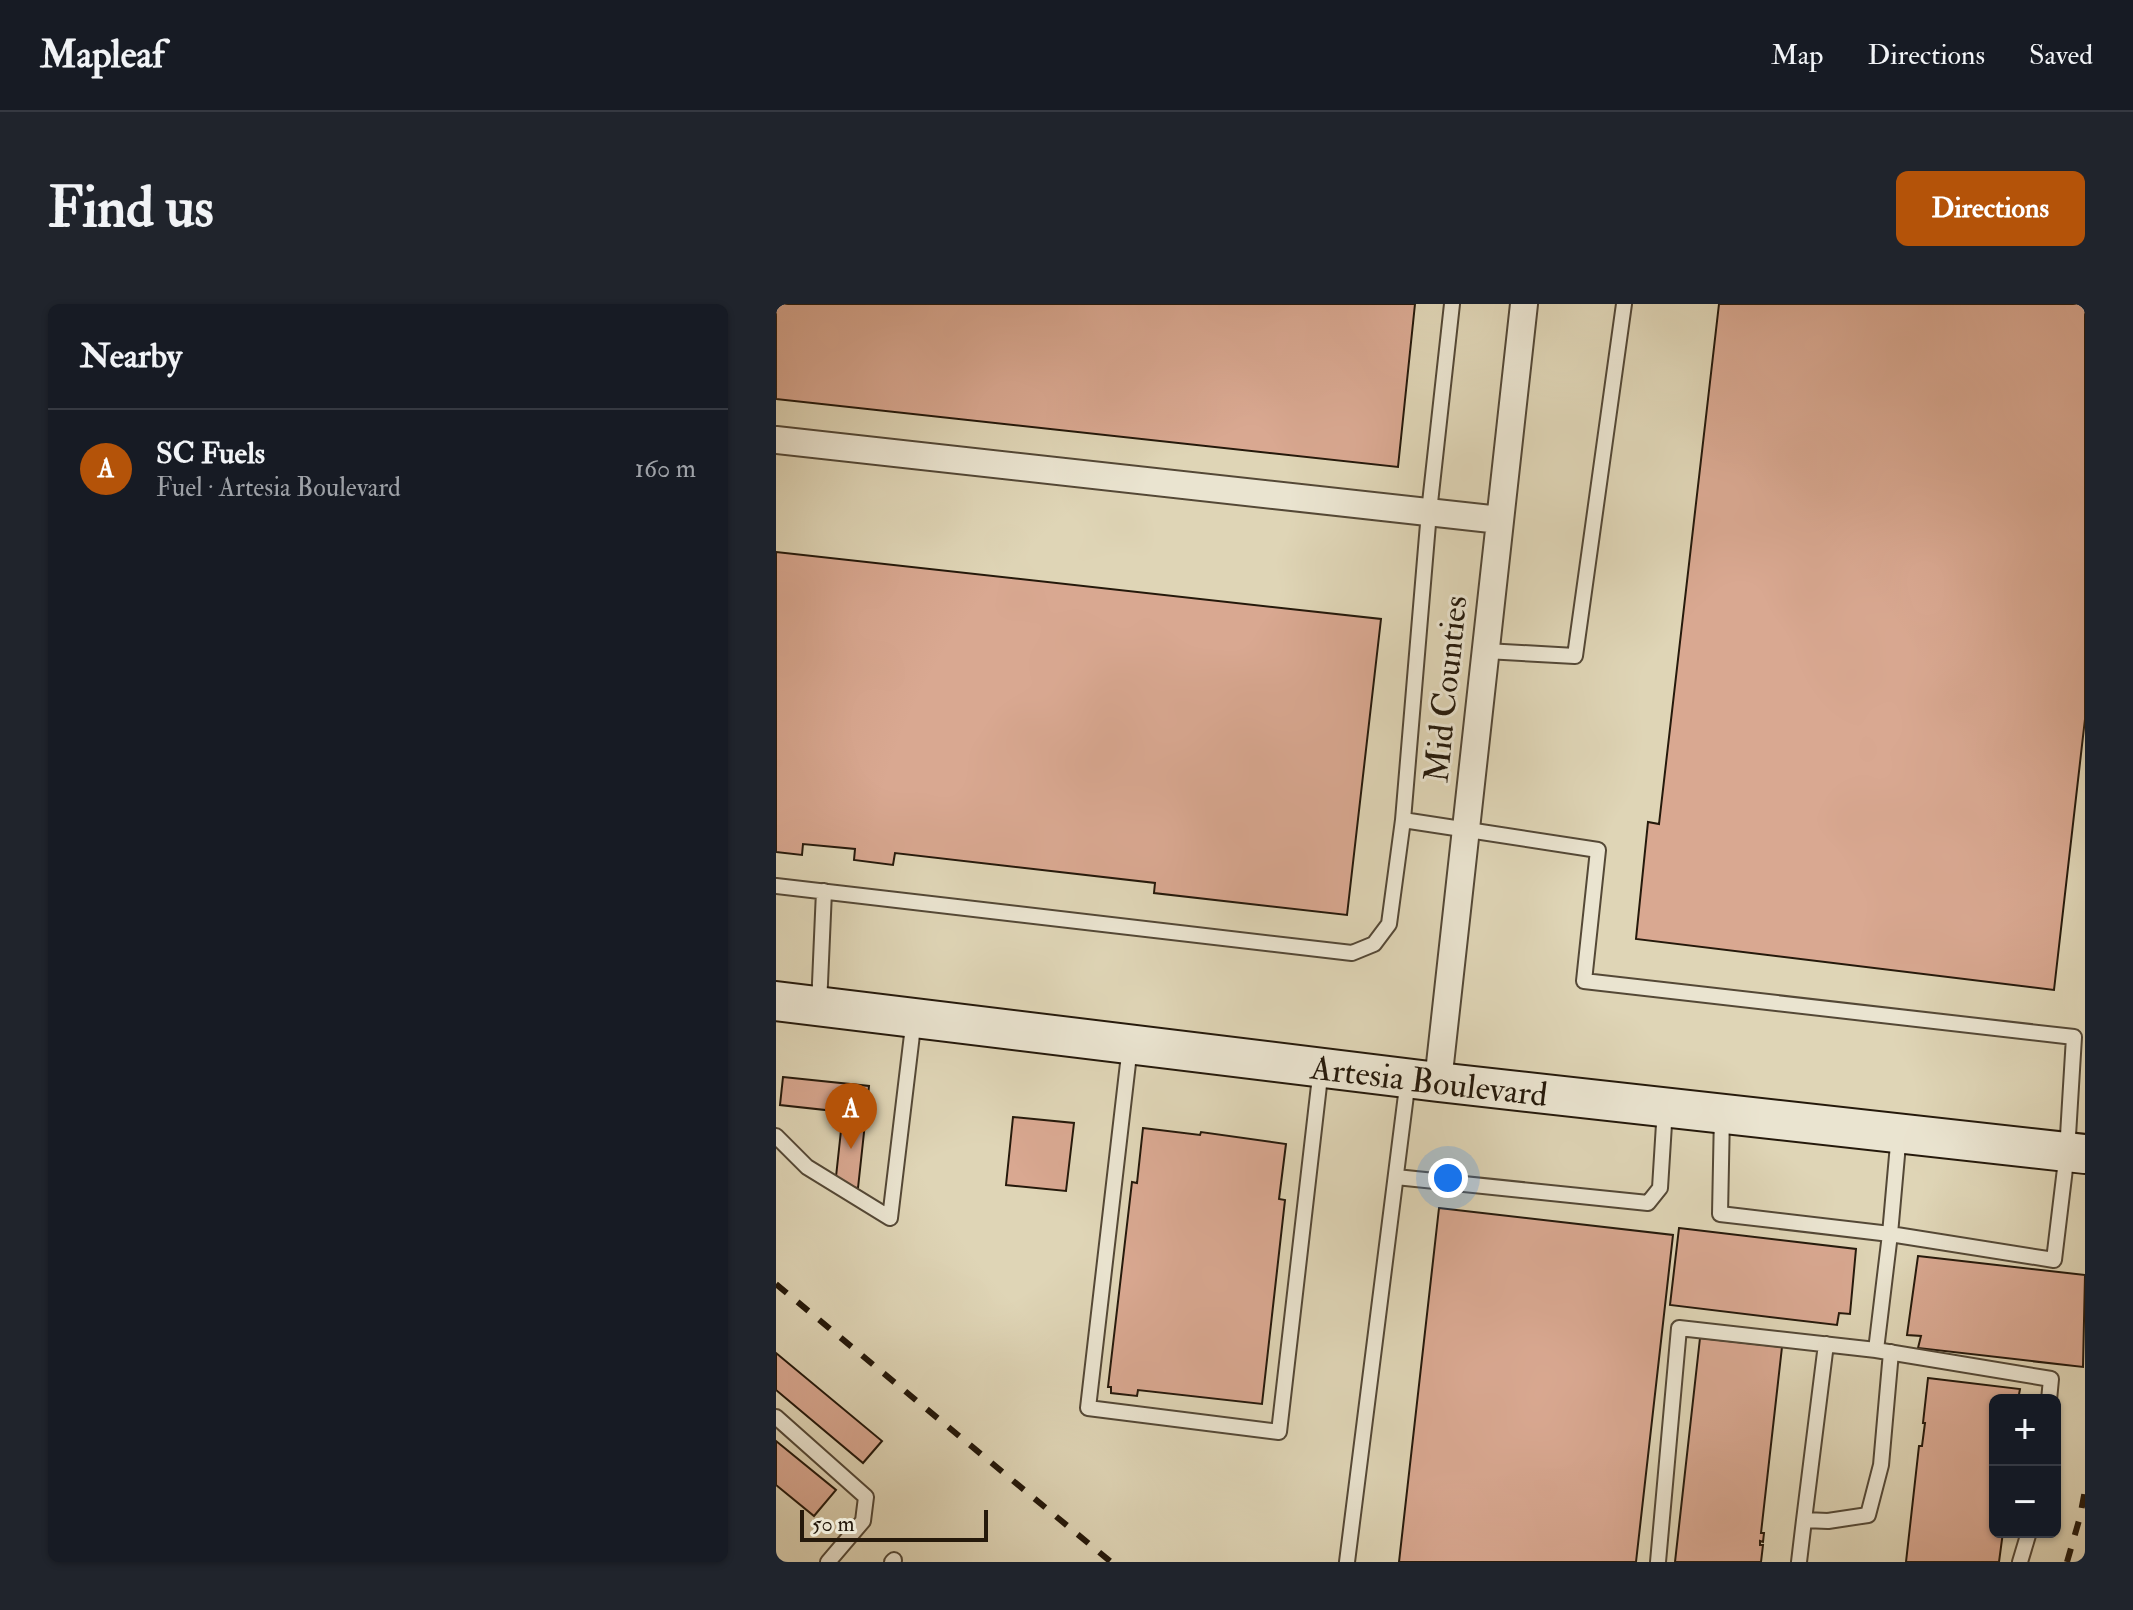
<!DOCTYPE html>
<meta charset="utf-8">
<style>
:root{--surface:#171b24;--page:#20242c;--text:#f1f3f6;--muted:#9ea1a6;--line:#363941;--accent:#b45309}
body{margin:0;font-family:"IM FELL Double Pica",serif;background:var(--page);color:var(--text)}
.controls{position:absolute;right:24px;bottom:24px;display:grid;overflow:hidden;border-radius:12px;box-shadow:0 2px 6px #0004}
.controls button{width:72px;height:72px;display:grid;place-items:center;padding:0;border:0;border-bottom:2px solid var(--line);background:var(--surface);color:var(--text);font:40px sans-serif}
.scale{position:absolute;left:24px;bottom:20px;width:188px;box-sizing:border-box;padding-left:8px;border:4px solid #25190b;border-top:0;font-size:22px;line-height:28px;white-space:nowrap;color:#25190b;-webkit-text-stroke:6px #eae4d0;paint-order:stroke}
.you{position:absolute;left:672px;top:874px;width:28px;height:28px;margin:-20px;border:6px solid #fff;border-radius:50%;background:#1a73e8;box-shadow:0 0 0 12px #1a73e833}
.badge{display:grid;place-items:center;width:52px;height:52px;border-radius:50%;background:var(--accent);color:#fff;font-size:26px;font-weight:700}
.pin{position:absolute;translate:-50% -66px;filter:drop-shadow(0 2px 4px #0008)}
.pin::after{content:'';position:absolute;top:42px;width:28px;height:24px;background:inherit;clip-path:polygon(0 0,100% 0,50% 100%)}
.list{margin:0;padding:0;list-style:none}
h2{display:flex;justify-content:space-between;align-items:center;height:104px;margin:0;padding:0 32px;font-size:34px}
h2 small{font-size:26px;font-weight:400;color:var(--muted)}
.list li{display:grid;grid-template-columns:52px 1fr auto;gap:24px;align-items:center;box-sizing:border-box;height:120px;padding:0 32px;border-top:2px solid var(--line)}
.list b{display:block;font-size:30px;white-space:nowrap}
.list p{margin:0;font-size:26px;white-space:nowrap;color:var(--muted)}
.list em{font-size:26px;font-style:normal;color:var(--muted)}
.map{position:relative;flex:none;width:1309px;height:1258px;overflow:hidden;border-radius:12px}
header{display:flex;align-items:center;gap:48px;box-sizing:border-box;height:112px;padding:0 40px;background:var(--surface);border-bottom:2px solid var(--line)}
header strong{font-size:38px}
nav{display:flex;gap:44px;margin-inline-start:auto;font-size:28px}
.intro{display:flex;align-items:center;justify-content:space-between;box-sizing:border-box;height:192px;padding:0 48px}
h1{margin:0;font-size:56px}
.button{padding:20px 36px;border-radius:12px;background:var(--accent);color:#fff;font-size:28px;font-weight:700}
main{display:flex;gap:48px;padding:0 48px}
aside{flex:1;background:var(--surface);border-radius:12px;box-shadow:0 2px 6px #0004}
.map>svg:first-child{display:block}
.building{fill:#d9a891;stroke:#25190b;stroke-width:2}
.lines{fill:none;stroke-linecap:round;stroke-linejoin:round}
.service-casing{stroke:#544836;stroke-width:18}
.minor-casing{stroke:#544836;stroke-width:30}
.secondary-casing{stroke:#25190b;stroke-width:42}
.service{stroke:#eae4d0;stroke-width:14}
.minor{stroke:#eae4d0;stroke-width:26}
.secondary{stroke:#eae4d0;stroke-width:38}
.rail{stroke:#25190b;stroke-width:6;stroke-dasharray:14 14;stroke-linecap:butt}
.labels{text-anchor:middle;stroke-width:6;stroke-linejoin:round;paint-order:stroke}
.street-label{font-size:34px;fill:#25190b;stroke:#eae4d0}
</style>
<header>
<strong>Mapleaf</strong>
<nav><a>Map</a><a>Directions</a><a>Saved</a></nav>
</header>
<div class="intro"><h1>Find us</h1><a class="button">Directions</a></div>
<main>
<aside>
<h2>Nearby<small></small></h2>
<ul class="list">
<li><span class="badge">A</span><div><b>SC Fuels</b><p>Fuel · Artesia Boulevard</p></div><em>160 m</em></li>
</ul>
</aside>
<div class="map">
<svg width="1309" height="1258" viewBox="0 0 1309 1258">
<rect width="100%" height="100%" fill="#dfd5b6"/>
<filter id="stains"><feTurbulence type="fractalNoise" baseFrequency=".0025" numOctaves="4"/><feColorMatrix values="0 0 0 0 .2 0 0 0 0 .09 0 0 0 0 .02 0 0 0 .5 -.17"/></filter>
<radialGradient id="worn" r=".72"><stop offset=".6" stop-color="#630" stop-opacity="0"/><stop offset="1" stop-color="#630" stop-opacity=".3"/></radialGradient>
<path class="building" d="M0 0H639L622 163 0 95Z
M943 0H1309V415L1278 686 860 635 872 518 883 520Z
M0 248 605 315 571 611 378 589 379 579 119 549 117 561 78 556 79 545 27 540 26 551 0 548Z
M7 773 93 782 82 884 59 882 67 808 4 801Z
M237 813 298 819 290 887 230 881Z
M367 824 424 831 425 828 510 840 503 895 509 896 486 1100 362 1086 361 1092 335 1089V1083H332L356 878 361 879Z
M663 904 897 931 860 1258H623Z
M903 924 1080 945 1074 1010 1063 1009 1061 1021 894 1001Z
M1142 952 1309 971 1307 1063 1142 1044 1145 1032 1131 1031Z
M924 1034 1006 1043 985 1229H988L987 1238 984 1237V1241H987L985 1258H899Z
M0 1049 106 1137 87 1159 0 1086Z
M1152 1074 1244 1085 1242 1096H1219V1228H1227L1223 1258H1130L1143 1142H1146L1149 1119H1147Z
M0 1137 60 1186 38 1212 0 1181Z"/>
<g class="lines">
<g class="service-casing">
<path id="service" d="M710 347 799 352 848 0
M627 516 653 208 676 0
M0 582 576 649 598 640 613 620 627 516 822 546 808 677 1298 733 1291 848 1278 956 1114 930 944 910 946 810
M43 702 48 587
M354 742 312 1104 503 1128 545 764
M0 832 31 863 114 914 138 714
M620 873 872 899 884 884 889 804
M1100 1046 1114 930 1123 829
M0 1113 90 1193 87 1217 52 1258
M1028 1216 1050 1040
M116 1258 118 1256
M571 1258 632 775
M882 1258 903 1024 1100 1046 1275 1075 1273 1096
M1023 1258 1028 1216 1052 1217 1092 1211 1105 1161 1115 1048
M1244 1258 1253 1228"/>
</g>
<g class="minor-casing">
<path id="minor" d="M0 136 724 216
M662 778 748 0"/>
</g>
<g class="secondary-casing">
<g id="secondary">
<path id="s1" d="M0 697 662 778 1309 850"/>
</g>
</g>
<use href="#service" class="service"/>
<use href="#minor" class="minor"/>
<use href="#secondary" class="secondary"/>
<path class="rail" d="M0 980 335 1258
M1291 1258 1304 1213 1309 1186"/>
</g>
<g class="labels">
<g class="street-label">
<text transform="translate(669 385) rotate(-84)" y="12">Mid Counties</text>
<text dy="12" stroke="none"><textPath href="#s1" startOffset="658">Artesia Boulevard</textPath></text>
</g>
</g>
<rect width="100%" height="100%" filter="url(#stains)"/>
<rect width="100%" height="100%" fill="url(#worn)"/>
</svg>
<div class="controls">
<button>+</button>
<button>−</button>
</div>
<div class="scale">50 m</div>
<div class="you"></div>
<div class="pin badge" style="left:75px;top:845px">A</div>
</div>
</main>
